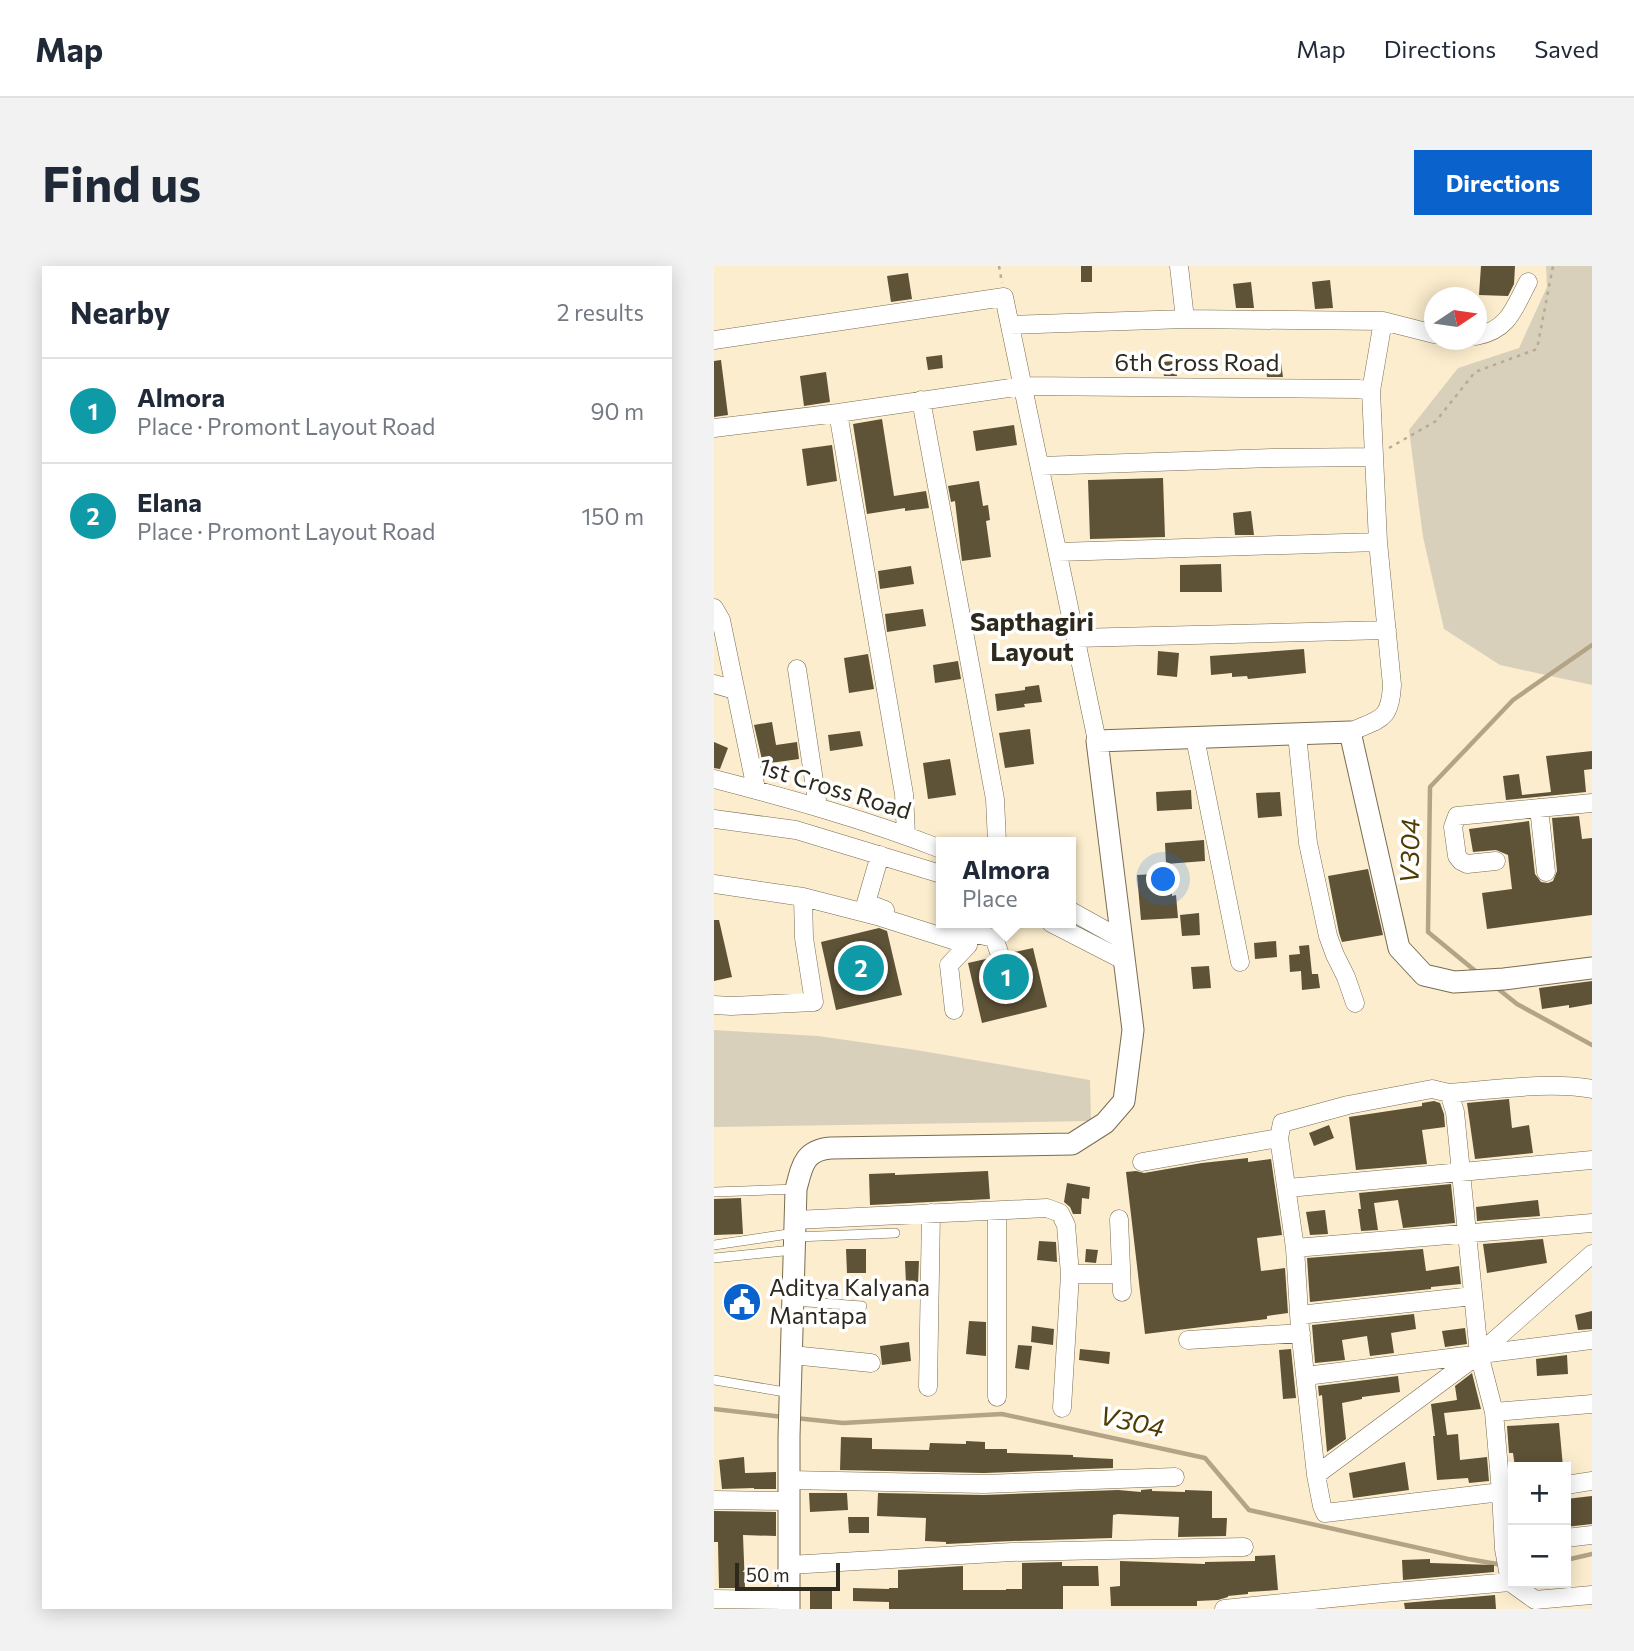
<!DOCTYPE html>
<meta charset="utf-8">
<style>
:root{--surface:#fff;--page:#f2f2f3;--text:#1f2937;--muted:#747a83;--line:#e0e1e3;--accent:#0a62cc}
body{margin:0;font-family:Commissioner,sans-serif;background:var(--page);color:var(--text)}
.controls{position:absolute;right:21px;bottom:21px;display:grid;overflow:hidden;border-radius:0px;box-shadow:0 4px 18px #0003}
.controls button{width:63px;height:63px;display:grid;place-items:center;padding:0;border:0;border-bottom:2px solid var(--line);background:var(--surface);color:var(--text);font:35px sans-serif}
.compass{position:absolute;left:710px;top:21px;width:63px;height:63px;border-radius:50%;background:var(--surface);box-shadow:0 4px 18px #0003;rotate:77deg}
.scale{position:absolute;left:21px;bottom:18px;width:105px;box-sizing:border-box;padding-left:7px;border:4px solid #2e291d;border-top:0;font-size:19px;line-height:24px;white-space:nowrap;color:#2e291d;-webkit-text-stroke:5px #fff;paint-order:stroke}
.you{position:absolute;left:450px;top:614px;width:24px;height:24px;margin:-18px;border:5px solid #fff;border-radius:50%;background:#1a73e8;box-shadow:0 0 0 10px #1a73e833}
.badge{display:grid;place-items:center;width:46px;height:46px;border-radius:50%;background:var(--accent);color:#fff;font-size:23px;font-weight:700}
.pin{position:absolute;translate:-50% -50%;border:4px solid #fff;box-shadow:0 2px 7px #0006}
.popup{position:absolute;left:222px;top:571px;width:140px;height:91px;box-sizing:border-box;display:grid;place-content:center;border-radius:0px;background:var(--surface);filter:drop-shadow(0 2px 5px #0005);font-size:23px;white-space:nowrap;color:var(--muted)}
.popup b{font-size:26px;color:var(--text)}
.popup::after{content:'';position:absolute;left:50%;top:100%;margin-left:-14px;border:14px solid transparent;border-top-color:var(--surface)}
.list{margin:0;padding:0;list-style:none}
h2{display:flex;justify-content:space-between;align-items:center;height:91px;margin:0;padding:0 28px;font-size:30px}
h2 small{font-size:23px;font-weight:400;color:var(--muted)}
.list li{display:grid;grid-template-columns:46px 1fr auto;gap:21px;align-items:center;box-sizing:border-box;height:105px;padding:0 28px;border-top:2px solid var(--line)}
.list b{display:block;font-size:26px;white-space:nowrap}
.list p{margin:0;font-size:23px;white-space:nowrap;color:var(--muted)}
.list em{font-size:23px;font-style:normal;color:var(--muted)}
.map{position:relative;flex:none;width:878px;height:1343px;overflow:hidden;border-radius:0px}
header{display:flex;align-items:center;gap:42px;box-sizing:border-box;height:98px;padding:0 35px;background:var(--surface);border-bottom:2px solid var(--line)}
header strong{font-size:33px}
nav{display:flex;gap:38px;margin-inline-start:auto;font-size:24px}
.intro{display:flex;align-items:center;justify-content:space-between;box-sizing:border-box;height:168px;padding:0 42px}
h1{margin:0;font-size:49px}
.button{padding:18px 32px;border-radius:0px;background:var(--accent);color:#fff;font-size:24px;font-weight:700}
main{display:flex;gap:42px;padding:0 42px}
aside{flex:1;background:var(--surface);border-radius:0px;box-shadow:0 4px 18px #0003}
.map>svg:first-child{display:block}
.green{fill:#d9d0bc}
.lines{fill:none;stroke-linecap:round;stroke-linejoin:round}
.stream{stroke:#b2a484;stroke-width:4.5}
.building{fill:#5e5237}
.service-casing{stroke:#796c51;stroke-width:10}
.minor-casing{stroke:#796c51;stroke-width:19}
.tertiary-casing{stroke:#796c51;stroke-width:23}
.path{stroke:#b7ac93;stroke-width:2.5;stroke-dasharray:3.5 5;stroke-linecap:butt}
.service{stroke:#fff;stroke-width:9}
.minor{stroke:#fff;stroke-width:18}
.tertiary{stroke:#fff;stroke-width:21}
.labels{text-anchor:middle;stroke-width:7;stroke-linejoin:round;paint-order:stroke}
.street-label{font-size:24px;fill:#2e291d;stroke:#fff}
.poi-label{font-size:24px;fill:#2e291d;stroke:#fff;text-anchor:start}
.neighbourhood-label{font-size:26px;font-weight:bold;fill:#2e291d;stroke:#fff}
.water-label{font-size:26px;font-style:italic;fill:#503b00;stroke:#fff}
</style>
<header>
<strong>Map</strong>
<nav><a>Map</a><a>Directions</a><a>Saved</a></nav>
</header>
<div class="intro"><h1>Find us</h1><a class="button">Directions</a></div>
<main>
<aside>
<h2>Nearby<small>2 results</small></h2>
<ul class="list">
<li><span class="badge" style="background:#0f9aa8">1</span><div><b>Almora</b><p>Place · Promont Layout Road</p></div><em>90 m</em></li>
<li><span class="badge" style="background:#0f9aa8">2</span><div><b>Elana</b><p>Place · Promont Layout Road</p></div><em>150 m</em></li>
</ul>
</aside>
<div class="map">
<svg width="878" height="1343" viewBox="0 0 878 1343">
<rect width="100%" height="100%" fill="#fcedce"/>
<path class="green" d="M832 0H878V419L786 399 730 363 709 271 695 164 744 102 805 82 833 21Z
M0 764 104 770 202 784 376 814 377 855 0 861Z"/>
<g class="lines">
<path class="stream" d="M765 708 714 666 716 521 799 434 878 379
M783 722 803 738 878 779
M0 1143 69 1151
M81 1152 129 1157 288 1148 491 1192 535 1244 754 1293 789 1299
M852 1294 878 1288"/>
</g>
<path class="building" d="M367 0H378V16H367Z
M767 0H801L800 18 794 30 765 29Z
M194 7 198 33 177 36 173 10Z
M616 14 619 42 601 43 598 16Z
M537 16 540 42H522L519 18Z
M228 89 229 102 214 104 212 91Z
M566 90 569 111H553L551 92Z
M7 94 14 149 0 151V95Z
M461 95 463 110H450L448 96Z
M112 106 116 136 90 140 86 110Z
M168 153 180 230 212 225 215 242 191 245V242L153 248 139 158Z
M300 159 303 179 262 185 259 165Z
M118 179 123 215 93 220 88 183Z
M449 212 451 271 376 273 374 214Z
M265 215 269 240 274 239 276 254 272 255 277 291 248 295 241 235 237 236 234 220Z
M537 245 540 269H521L519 247Z
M507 298 508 326H466V299Z
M197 300 200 318 166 323 164 305Z
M209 343 212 360 173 366 171 348Z
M590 383 592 407 534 413 533 410 518 411V407L497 409 496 390Z
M444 385 465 387 463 411 443 409Z
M154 388 160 423 135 427 130 392Z
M244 395 247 413 221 417 219 399Z
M325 419 328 436 310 438 311 441 283 445 281 428 311 424V421Z
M58 456 62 479 83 476 85 493 49 498 40 459Z
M316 463 320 498 291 502 285 467Z
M146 465 149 480 116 485 114 469Z
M0 476 14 482 6 503 0 502Z
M878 485V503L870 504 872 526 792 534 789 510 805 508 808 529 837 526 832 490Z
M236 493 242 529 214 533 209 497Z
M477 524 478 543 443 545 442 526Z
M566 526 568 550 544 552 542 527Z
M865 550 868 573 878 572V649L773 663 768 627 798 623 794 589 782 584 759 586 755 563 815 555 821 608 827 616 834 617 839 615 843 605 838 552Z
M490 574 491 595 452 598 451 577Z
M654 603 669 669 628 676 625 667 614 610Z
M457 607 458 630 462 629 464 652 427 654 423 609Z
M485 647 486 669 468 670 466 649Z
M0 654H5L18 711 0 715Z
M165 662 173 665 188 729 122 744 107 676Z
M562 675 563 691 541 693 540 677Z
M595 679 598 708H604L606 722 588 724 587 705 576 706 575 689 586 688 585 680Z
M319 682 333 741 268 757 254 697 276 692 282 697H288L293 694 296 687Z
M495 700 497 722 479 723 477 701Z
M878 715V738L855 742V739L828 743 825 722Z
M795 833 798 862 815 859 819 887 761 893 753 837Z
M720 835 726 837 730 848 731 861 708 864 713 898 642 904 635 851 708 840V837Z
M615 859 620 872 600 880 595 867Z
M534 892V896L557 893 568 969 543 972 547 1005 571 1002 574 1047 553 1050V1053L431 1068 412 906 422 905 430 907 488 897Z
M274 905 276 933 156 939 155 908 181 907V909Z
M353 917 376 921 375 933 368 932 367 948H359L356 941 350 936Z
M737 918 741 957 689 962 684 934 660 937 664 964 647 965 644 943H647L645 927Z
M27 932 29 968 0 969V933Z
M824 934 826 950 763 955 762 941Z
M611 944 614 968 596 969 592 946Z
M829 973 833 997 773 1007 769 978Z
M325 975 342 976 343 996 323 994Z
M132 983H152V1007H133Z
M372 983 384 984 382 997 371 996Z
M709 983 712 1005 745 1000 747 1018 717 1021V1023L596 1036 593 992Z
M191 995H205L204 1018H192Z
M878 1045V1063L864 1064 861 1049Z
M700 1048 702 1063 677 1067 680 1087 656 1090 653 1070 628 1074 631 1094 601 1097 598 1059Z
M255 1055 272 1056V1090L252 1088Z
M318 1060 340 1063 339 1079 317 1076Z
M751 1062 753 1078 731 1081 728 1065Z
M195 1076 197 1095 168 1099 166 1080Z
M304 1079 318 1080 315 1104 301 1102Z
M366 1083 396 1086 395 1098 365 1094Z
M577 1083 582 1132 569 1133 565 1084Z
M853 1089 854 1108 823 1110 822 1093Z
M758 1107 767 1143 730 1147 733 1169 744 1168 746 1194 773 1191 775 1215 755 1217 754 1212 723 1214 719 1170H721L717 1138 743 1134 741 1120Z
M684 1110 686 1126 648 1131V1133L628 1137 632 1173 613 1186 608 1129 605 1130 604 1120Z
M845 1157 849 1201H801L799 1187H795L793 1160Z
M127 1171 158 1172V1183L215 1184 216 1177 252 1178V1175L271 1176V1183H293V1187L359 1189V1191L399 1193V1202L270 1207 126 1204Z
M30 1191 31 1207 62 1206V1223H40V1222L8 1223 5 1194Z
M691 1196 695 1224 639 1232 635 1207Z
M438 1223V1225L471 1226V1224L498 1225V1252H513L512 1270 464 1271 465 1251 404 1248 399 1249 398 1272 298 1275 232 1278V1276L211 1275 212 1252 163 1250 164 1227 270 1229 404 1224 427 1226V1224Z
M95 1227H133L134 1244 96 1246Z
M878 1230V1258L852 1261V1233Z
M0 1245 62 1246V1270L29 1269 31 1322H5L4 1276H0Z
M134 1251H155V1267H135Z
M561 1289 564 1324 534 1326V1328L514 1330V1331L504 1334 483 1335V1340H397L396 1321 406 1320V1295L491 1298V1296L541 1295V1290Z
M716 1293V1297L780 1299V1306L689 1314 688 1294Z
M348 1296V1300H384L385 1320H349V1343H175V1336L139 1335V1322L175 1323V1322H184V1304L249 1300V1324H292V1323H308V1297Z
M96 1322H118V1343H96Z
M781 1329 782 1343H691L690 1337Z"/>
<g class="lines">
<g class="service-casing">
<path id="service" d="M0 926 82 923
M82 971 181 967
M0 979 81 967
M0 992 79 984
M80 1035 148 1040
M0 1114 77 1127"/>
</g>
<g class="minor-casing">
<path id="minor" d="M465 0 471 53
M296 59 471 53 669 55 720 68
M762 70C795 64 800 42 814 16
M0 74 290 31 383 475
M740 74H743
M207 134 281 533 283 576
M124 147 190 528 192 569
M0 162 124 147 309 120 645 123 657 125
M326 200 558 192 660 191
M344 286 664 276
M0 342 7 354 42 523
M362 372 673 364
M83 403 104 541
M0 418 21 424
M636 466C667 452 676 455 678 419L664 276 657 125 669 55
M583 468 594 577 614 670 621 689 632 711 641 737
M481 472 526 696
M0 513C77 533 153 554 227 583
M825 542 832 606
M0 553 82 564 227 608
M166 589 152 637 171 644
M782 595 753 598 747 595 743 590 739 561 743 550 878 537
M0 618 89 631 163 650 254 679 235 699 240 744
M357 645 409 674
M337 657 411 695
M235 662 280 672 285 686
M0 739 17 740 100 736 90 672 89 631
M735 827C778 824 837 815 878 823
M428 896 565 872
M574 922 878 894
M283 945V1131
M405 953 408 1026
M81 954 333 942 346 947 352 959 356 1008 348 1142
M581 982 878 957
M356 1008H407
M585 1049 759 1030
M474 1074 587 1067
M78 1089 157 1097
M592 1110 878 1074
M214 1121 217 947
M780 1146 878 1138
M602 1209 765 1088 878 988
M75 1214 270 1218 461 1211
M852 1219 878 1215
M0 1234 75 1235
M852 1272 878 1269
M75 1299 298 1286 530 1281
M796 1316 790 1283 787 1226 780 1146 765 1088 741 846 735 827 718 823 634 839 568 857 565 872 581 982 586 1063 602 1209 608 1240 611 1247 787 1226 799 1225
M0 1333 75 1334
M510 1343 669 1327 796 1316 821 1334 878 1329"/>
</g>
<g class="tertiary-casing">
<path id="tertiary" d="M75 1343V1171L82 923C88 900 90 884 117 882L358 878 391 857 410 835 419 764 383 475 636 466 685 682 710 709 740 716 790 713 878 702"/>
</g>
<path class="path" d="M285 0 288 17
M675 182 722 155 761 106 823 83 839 0"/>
<use href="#service" class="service"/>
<use href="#minor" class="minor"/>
<use href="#tertiary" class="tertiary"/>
</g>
<defs>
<g id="civic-disc" transform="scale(2.0125)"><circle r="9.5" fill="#0a62cc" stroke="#fff"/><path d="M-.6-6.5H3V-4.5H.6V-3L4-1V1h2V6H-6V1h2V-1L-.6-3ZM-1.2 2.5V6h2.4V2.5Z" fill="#fff"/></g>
</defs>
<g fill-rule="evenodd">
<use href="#civic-disc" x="28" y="1036"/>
</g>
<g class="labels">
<g class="street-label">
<text x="483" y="105">6th Cross Road</text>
<text transform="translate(121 523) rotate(17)" y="8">1st Cross Road</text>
</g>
<g class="poi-label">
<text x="55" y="1030">Aditya Kalyana<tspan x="55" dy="28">Mantapa</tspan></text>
</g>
<g class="neighbourhood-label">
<text x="318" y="365">Sapthagiri<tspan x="318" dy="30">Layout</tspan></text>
</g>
<g class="water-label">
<text transform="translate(696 585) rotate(-89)" y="9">V304</text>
<text transform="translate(418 1156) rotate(12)" y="9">V304</text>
</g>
</g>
</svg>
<div class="controls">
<button>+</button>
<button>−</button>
</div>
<svg class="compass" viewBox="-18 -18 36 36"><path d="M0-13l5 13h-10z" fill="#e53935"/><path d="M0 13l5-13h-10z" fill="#747a83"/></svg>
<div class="scale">50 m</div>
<div class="you"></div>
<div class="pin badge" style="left:292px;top:711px;background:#0f9aa8">1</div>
<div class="popup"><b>Almora</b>Place</div>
<div class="pin badge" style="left:147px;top:702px;background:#0f9aa8">2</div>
</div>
</main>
